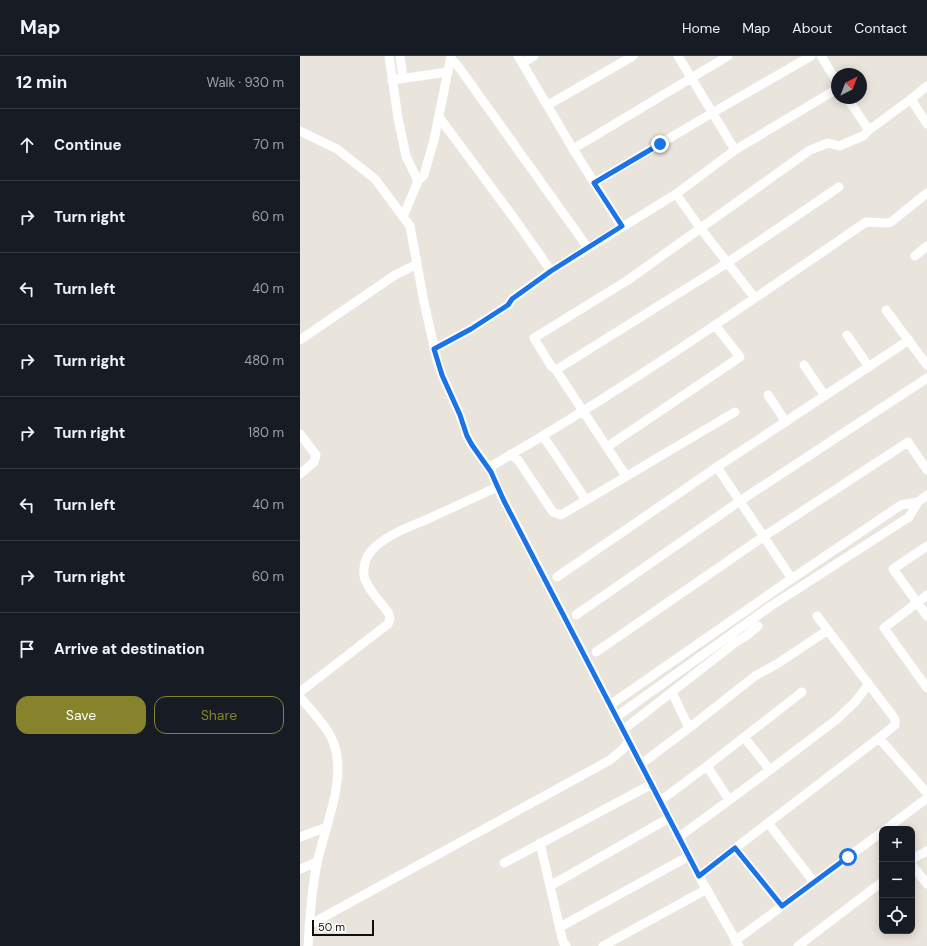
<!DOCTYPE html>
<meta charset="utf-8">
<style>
:root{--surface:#171b24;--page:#20242c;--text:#f1f3f6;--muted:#9ea1a6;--line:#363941;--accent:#86832c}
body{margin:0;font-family:"DM Sans",sans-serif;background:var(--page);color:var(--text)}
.controls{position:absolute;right:12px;bottom:12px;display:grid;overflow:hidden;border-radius:8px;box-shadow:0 2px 10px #0003}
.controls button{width:36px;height:36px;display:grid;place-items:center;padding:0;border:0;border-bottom:1px solid var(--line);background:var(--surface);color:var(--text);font:20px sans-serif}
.compass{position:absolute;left:531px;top:12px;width:36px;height:36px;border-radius:50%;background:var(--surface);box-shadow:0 2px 10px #0003;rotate:42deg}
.scale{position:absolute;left:12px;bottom:10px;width:62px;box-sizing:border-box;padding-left:4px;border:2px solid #11100d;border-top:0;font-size:11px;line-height:14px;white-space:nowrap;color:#11100d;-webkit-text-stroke:3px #fff;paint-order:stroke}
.stop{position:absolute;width:12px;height:12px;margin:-9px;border:3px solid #1a73e8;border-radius:50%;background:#fff}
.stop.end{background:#1a73e8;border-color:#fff;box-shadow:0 1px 4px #0008}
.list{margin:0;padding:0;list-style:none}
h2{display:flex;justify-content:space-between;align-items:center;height:52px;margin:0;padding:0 16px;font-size:17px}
h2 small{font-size:13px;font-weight:400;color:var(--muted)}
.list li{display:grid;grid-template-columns:26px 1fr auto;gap:12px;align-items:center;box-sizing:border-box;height:72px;padding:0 16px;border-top:1px solid var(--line)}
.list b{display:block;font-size:15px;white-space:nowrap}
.list em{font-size:13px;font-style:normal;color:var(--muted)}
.actions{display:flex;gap:8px;padding:12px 16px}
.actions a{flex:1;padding:9px 0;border:1px solid var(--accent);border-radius:12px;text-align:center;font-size:14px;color:var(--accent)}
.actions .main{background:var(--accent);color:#fff}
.icon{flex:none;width:22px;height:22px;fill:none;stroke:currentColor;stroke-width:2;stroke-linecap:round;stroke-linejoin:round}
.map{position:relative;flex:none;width:627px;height:890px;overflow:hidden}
header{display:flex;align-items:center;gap:24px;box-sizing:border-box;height:56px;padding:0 20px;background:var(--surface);border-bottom:1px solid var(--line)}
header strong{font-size:19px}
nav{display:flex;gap:22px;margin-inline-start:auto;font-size:14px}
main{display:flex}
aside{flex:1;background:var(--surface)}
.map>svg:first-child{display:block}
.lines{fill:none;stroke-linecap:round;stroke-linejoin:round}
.minor{stroke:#fff;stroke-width:9}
.route{stroke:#1a73e8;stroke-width:5}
</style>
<header>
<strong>Map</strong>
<nav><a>Home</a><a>Map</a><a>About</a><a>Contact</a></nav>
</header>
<main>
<aside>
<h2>12 min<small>Walk · 930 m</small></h2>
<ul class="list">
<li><svg class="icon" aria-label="ahead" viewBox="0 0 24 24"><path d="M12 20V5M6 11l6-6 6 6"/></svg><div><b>Continue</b></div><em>70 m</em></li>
<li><svg class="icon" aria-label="right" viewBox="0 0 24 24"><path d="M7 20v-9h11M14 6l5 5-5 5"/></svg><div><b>Turn right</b></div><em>60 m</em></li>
<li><svg class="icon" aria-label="left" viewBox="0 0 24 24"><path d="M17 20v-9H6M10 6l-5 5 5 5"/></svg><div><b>Turn left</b></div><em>40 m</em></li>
<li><svg class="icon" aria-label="right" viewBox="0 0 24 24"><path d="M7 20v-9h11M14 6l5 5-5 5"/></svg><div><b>Turn right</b></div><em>480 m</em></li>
<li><svg class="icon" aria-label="right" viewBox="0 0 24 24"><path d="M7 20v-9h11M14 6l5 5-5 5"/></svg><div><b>Turn right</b></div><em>180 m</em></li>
<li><svg class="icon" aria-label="left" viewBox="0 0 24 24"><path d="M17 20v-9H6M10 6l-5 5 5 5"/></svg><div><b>Turn left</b></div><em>40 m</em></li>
<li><svg class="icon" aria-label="right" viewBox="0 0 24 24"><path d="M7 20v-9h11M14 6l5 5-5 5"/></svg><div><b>Turn right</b></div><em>60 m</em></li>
<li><svg class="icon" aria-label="arrive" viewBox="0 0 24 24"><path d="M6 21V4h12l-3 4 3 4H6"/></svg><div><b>Arrive at destination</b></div></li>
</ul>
<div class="actions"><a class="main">Save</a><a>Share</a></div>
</aside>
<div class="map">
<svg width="627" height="890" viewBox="0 0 627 890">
<rect width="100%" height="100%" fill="#e9e4dc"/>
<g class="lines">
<path class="minor" d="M89 0 98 62 106 100 118 125
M100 0 103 22
M218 0 273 93 322 171
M378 0 435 94
M521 0 537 26
M151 3 158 10 288 192
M223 7 234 0
M92 24 148 16
M627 30 611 43 627 68
M547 42 569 74
M248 49 333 0
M139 61 219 169 251 215
M0 75 37 93 75 123 110 170 124 246 137 304 142 319 160 359 167 380 172 389 191 415 197 431 399 820 439 890
M273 93 428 0
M294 127 412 57 511 0
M376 138 401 173 455 242
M103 161 118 125 124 119 134 84 151 0
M615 200 627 190
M586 254 627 309
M547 279 569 311
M0 284 95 219 117 208
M134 293 171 273 208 249 212 243 251 215 376 138 435 94 537 33
M504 309 525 340
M256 314 427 207 539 131
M468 339 486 366
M0 378 16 399 14 406 0 418
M243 380 286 444
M307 391 440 301 415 269
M211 398 218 404 253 456 261 459 435 356
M417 411 492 523
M188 412C319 337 442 251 566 166L586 167 591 166 627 137
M326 420 256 314 251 310 234 282 328 224 510 94 528 87 539 90 563 80 569 74 611 43
M627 490 593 513 627 560
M257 521 417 411 609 284
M627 539 584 572 627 632
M276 559 440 445 627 322
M517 560 595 663V669L579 682
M296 596 463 481 608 386 627 414
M0 636 88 568 90 563 89 558C81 546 67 533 64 520 63 511 66 501 72 494 86 479 109 471 128 463 151 452 174 442 197 431
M372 636 389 672
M0 641C12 656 28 671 34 688 47 723 24 773 17 808 11 835 10 862 8 890
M310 649 484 528 601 449 618 446 627 439
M316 661 471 550 609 461 618 446
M323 674 436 586 446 580 458 570
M444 681 470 714
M341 708 389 672 455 620 477 608 528 574
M407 710 429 744
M360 745 407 710 502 636
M468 767 514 826
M586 773 627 742
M0 781 27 771
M379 781 470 714 536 664 555 646 569 628
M240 787 263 886 266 890
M435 792 482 850
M612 803 627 795
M204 807 352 728
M612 809 627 828
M0 813 17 806
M399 820 579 682 627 737
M250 830 369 762
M9 869 310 704 323 693 329 685
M260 871 389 800
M435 885 582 776
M303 890 407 833
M498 890 582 826"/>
</g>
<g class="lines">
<path class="route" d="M360 88 294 127 322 170 251 215 212 243 208 249 171 273 134 293 142 319 160 359 167 380 172 389 191 416 204 445 399 820 435 792 482 850 548 801"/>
</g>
</svg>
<div class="controls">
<button>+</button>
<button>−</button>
<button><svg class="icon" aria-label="locate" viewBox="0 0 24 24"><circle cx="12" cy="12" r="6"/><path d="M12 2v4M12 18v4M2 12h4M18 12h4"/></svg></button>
</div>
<svg class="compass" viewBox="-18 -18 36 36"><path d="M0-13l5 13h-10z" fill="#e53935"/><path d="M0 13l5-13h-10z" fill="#9ea1a6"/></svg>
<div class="scale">50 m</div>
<div class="stop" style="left:548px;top:801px"></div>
<div class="stop end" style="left:360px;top:88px"></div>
</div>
</main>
